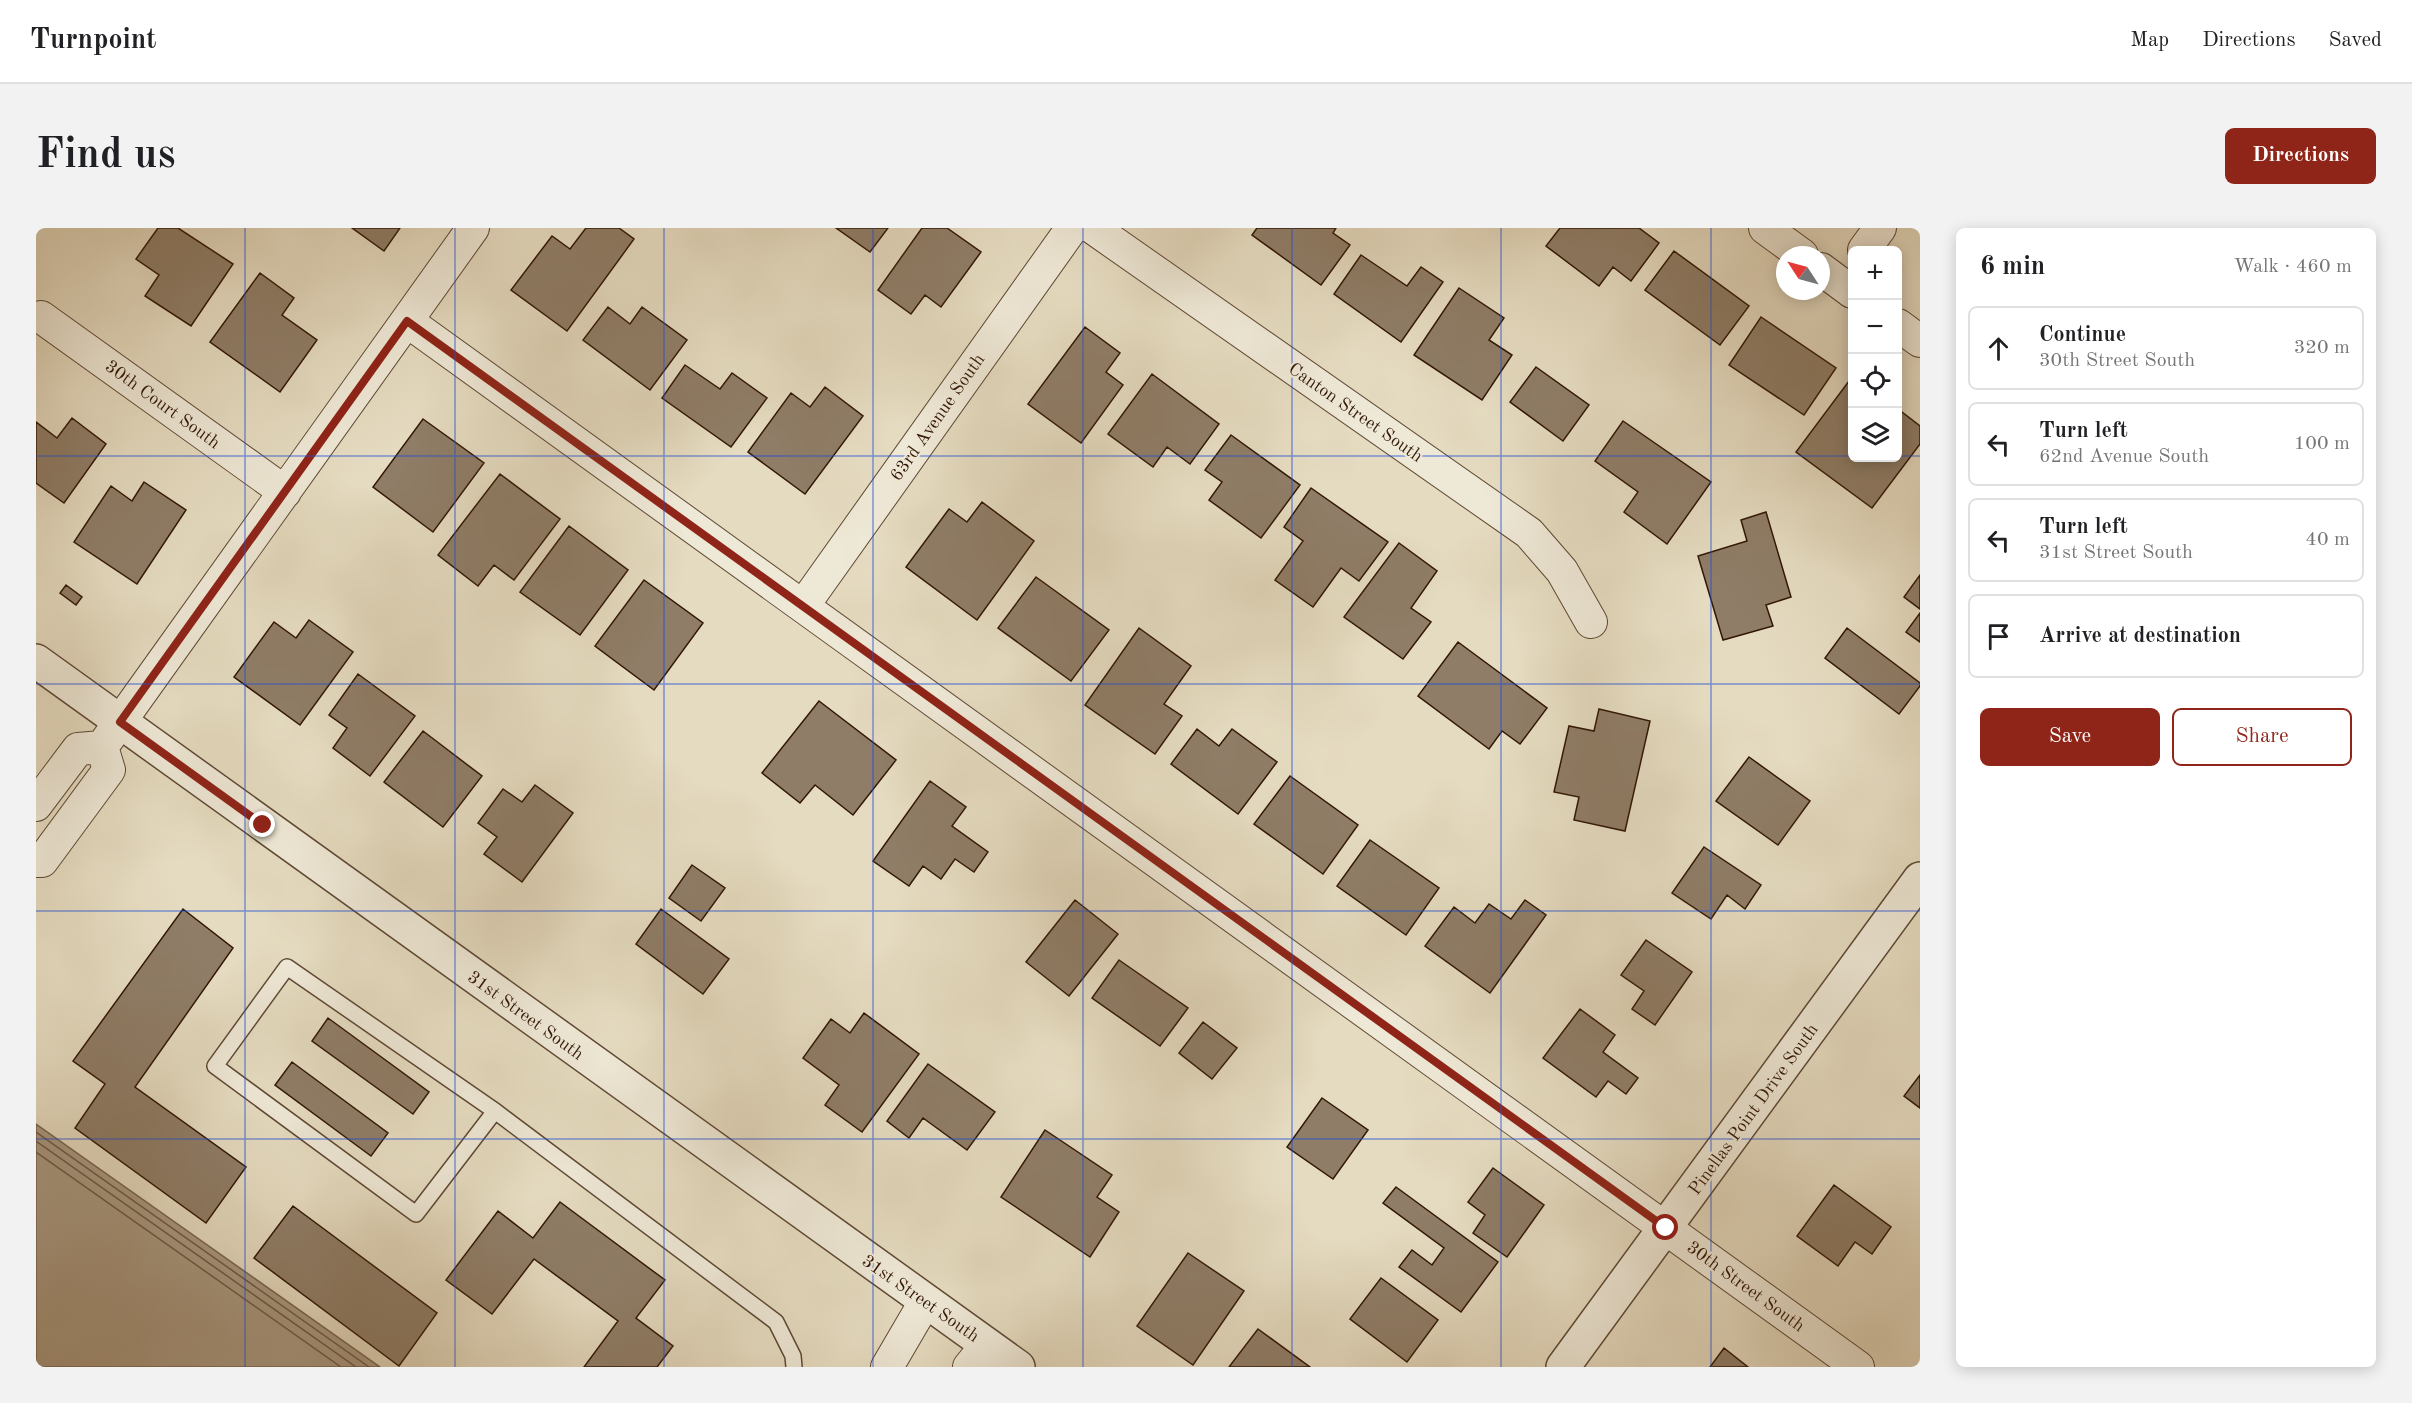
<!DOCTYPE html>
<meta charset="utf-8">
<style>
:root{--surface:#fff;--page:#f2f2f2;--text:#202124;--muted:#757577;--line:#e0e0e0;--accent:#8f2418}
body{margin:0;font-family:"Old Standard TT",serif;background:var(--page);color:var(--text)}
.controls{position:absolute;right:18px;top:18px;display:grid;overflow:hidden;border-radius:9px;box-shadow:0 3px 15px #0003}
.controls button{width:54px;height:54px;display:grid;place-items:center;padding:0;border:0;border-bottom:2px solid var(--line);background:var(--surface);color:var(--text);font:30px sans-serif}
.compass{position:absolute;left:1740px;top:18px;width:54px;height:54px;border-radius:50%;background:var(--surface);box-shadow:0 3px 15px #0003;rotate:306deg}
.stop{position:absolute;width:18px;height:18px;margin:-14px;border:4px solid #8f2418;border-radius:50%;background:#fff}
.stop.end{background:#8f2418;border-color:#fff;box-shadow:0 2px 6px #0008}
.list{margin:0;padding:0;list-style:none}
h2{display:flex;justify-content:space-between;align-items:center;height:78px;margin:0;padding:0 24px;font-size:26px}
h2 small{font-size:20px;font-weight:400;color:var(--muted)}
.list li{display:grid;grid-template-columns:39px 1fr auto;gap:18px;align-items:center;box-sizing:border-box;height:84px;margin:0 12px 12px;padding:0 12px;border:2px solid var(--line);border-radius:9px}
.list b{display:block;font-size:22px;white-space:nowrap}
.list p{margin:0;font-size:20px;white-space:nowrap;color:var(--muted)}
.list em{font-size:20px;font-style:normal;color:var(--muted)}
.actions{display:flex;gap:12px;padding:18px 24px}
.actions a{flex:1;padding:14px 0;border:2px solid var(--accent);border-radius:9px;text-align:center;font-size:21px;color:var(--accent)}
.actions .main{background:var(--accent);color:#fff}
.icon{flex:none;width:33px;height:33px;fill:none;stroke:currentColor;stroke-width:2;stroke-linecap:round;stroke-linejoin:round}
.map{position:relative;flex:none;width:1884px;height:1139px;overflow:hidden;border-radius:9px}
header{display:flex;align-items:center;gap:36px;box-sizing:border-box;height:84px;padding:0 30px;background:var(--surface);border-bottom:2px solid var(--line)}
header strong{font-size:28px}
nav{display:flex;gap:33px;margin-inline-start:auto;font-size:21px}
.intro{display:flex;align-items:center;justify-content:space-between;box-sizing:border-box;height:144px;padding:0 36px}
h1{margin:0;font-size:42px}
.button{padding:15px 27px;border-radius:9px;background:var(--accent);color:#fff;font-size:21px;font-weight:700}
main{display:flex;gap:36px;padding:0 36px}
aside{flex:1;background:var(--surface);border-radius:9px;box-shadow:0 3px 15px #0003}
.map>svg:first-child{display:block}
.water{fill:#a89881;stroke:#796450;stroke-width:1.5}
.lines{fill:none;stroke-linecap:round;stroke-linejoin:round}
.shore{stroke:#6d5844;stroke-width:1.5}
.building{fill:#8f7d67;stroke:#321706;stroke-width:1.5}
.service-casing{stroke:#5f4834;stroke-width:18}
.minor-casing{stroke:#5f4834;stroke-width:34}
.tertiary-casing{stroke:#5f4834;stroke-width:36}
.service{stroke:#eee8d6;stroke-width:15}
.minor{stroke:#eee8d6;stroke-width:32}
.tertiary{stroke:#eee8d6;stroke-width:33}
.route{stroke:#8f2418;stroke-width:8}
.grid{fill:none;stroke:#1d4ed8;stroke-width:1.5;stroke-opacity:0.55}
.labels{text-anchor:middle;stroke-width:4.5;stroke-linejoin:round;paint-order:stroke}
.street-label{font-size:18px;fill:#321706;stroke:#eee8d6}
</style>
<header>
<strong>Turnpoint</strong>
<nav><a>Map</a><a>Directions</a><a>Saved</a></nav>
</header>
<div class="intro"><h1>Find us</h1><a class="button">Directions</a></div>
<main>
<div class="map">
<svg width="1884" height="1139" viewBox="0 0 1884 1139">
<rect width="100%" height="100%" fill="#e5dbc0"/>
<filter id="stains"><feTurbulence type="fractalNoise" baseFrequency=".00333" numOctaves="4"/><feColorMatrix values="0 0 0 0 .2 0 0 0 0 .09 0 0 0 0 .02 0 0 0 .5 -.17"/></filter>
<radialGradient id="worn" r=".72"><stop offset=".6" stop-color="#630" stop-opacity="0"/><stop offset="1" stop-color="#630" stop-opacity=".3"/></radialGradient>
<path class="water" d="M0 896 344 1139H0Z"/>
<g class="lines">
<path class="shore" d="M0 904 333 1139
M0 913 320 1139
M0 924 305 1139"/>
</g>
<path class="building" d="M122 0H142L197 36 155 98 109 68 123 47 100 31Z
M316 0H364L348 23Z
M550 0H583L598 11 531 103 475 62 516 8 534 21Z
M800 0H852L834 24Z
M886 0H911L945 24 905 79 889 67 875 86 842 62Z
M1221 0H1300L1297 5 1314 17 1285 57 1216 7Z
M1524 0H1603L1623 15 1595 53 1577 39 1563 58 1510 18Z
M1638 23 1713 78 1684 117 1609 62Z
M1325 27 1371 58 1385 39 1407 54 1365 114 1298 66Z
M224 45 258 70 246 87 281 112 244 164 174 114Z
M1423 60 1468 90 1453 112 1476 127 1446 172 1378 127Z
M572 79 594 96 606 79 651 112 614 162 547 112Z
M1725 89 1800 140 1768 187 1693 137Z
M1049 99 1084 125 1070 144 1087 157 1045 215 992 176Z
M649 137 684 161 696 145 731 170 695 219 626 170Z
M1500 139 1553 177 1527 213 1474 174Z
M1116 146 1183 196 1154 236 1131 219 1117 239 1072 206Z
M1816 149V230H1862V181L1884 198V216L1836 280 1760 224Z
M789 159 827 188 769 266 712 224 755 165 774 179Z
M36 190 70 216 28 275 0 255V194L21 210Z
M387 191 448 235 397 304 337 259Z
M1587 193 1675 254 1631 316 1588 284 1602 264 1559 233Z
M1195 207 1264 257 1225 310 1173 272 1186 254 1169 242Z
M464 246 524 291 478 352 458 337 442 358 402 327Z
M108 254 150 282 101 356 38 314 75 258 96 273Z
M1275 260 1352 314 1323 353 1305 340 1277 379 1239 352 1267 313 1248 299Z
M946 274 998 313 941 392 870 339 913 281 931 294Z
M1730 284 1755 369 1730 377 1737 398 1687 412 1662 328 1711 313 1705 292Z
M533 298 592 342 544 407 484 364Z
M1363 315 1401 343 1375 380 1395 394 1367 431 1308 389Z
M1884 347V381L1868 369Z
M1000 349 1073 402 1035 453 962 400Z
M608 352 667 395 618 462 559 418Z
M30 357 46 369 40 377 24 365Z
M1884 385V414L1870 404Z
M273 392 317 424 264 497 198 449 238 394 260 410Z
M1103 400 1155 438 1128 476 1146 488 1119 526 1049 477Z
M1811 400 1884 455V458L1863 486 1789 430Z
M1422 414 1511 480 1484 516 1466 503 1453 521 1382 468Z
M322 446 379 488 334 548 297 520 311 500 293 487Z
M783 473 860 532 817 587 779 557 764 575 726 545Z
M1563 481 1614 493 1589 603 1538 592 1543 569 1518 564 1533 498 1558 503Z
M1161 501 1183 518 1196 501 1241 534 1202 586 1135 536Z
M387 503 446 548 407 599 348 554Z
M1713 529 1774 573 1742 617 1680 573Z
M1254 548 1322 597 1287 646 1218 596Z
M894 553 930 579 916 598 952 624 938 644 919 631 905 651 887 638 873 658 837 633Z
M499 557 537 585 486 654 448 626 461 609 442 595 467 561 486 574Z
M1334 612 1403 660 1370 707 1301 658Z
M1668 619 1725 657 1709 681 1691 667 1675 691 1636 665Z
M656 637 689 660 665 693 633 670Z
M1039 672 1082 706 1033 768 990 734Z
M1489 672 1510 687 1454 765 1389 718 1418 679 1439 695 1453 676 1475 691Z
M147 681 197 720 99 859 210 939 170 995 39 900 69 856 37 833Z
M625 681 693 731 667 766 600 716Z
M1610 712 1656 744 1619 797 1596 781 1608 763 1585 747Z
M1083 732 1152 780 1124 818 1056 770Z
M1544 781 1579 807 1567 824 1602 850 1590 866 1572 853 1560 869 1507 830Z
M828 785 883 826 826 904 789 877 803 857 767 830 795 791 814 805Z
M292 790 393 864 377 886 276 813Z
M1167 794 1201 820 1176 851 1143 825Z
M256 834 352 905 335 928 239 857Z
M892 836 959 884 931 922 887 890 873 910 851 893Z
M1884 847V880L1868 868Z
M1286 870 1332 902 1297 951 1251 919Z
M1009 902 1076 947 1061 969 1083 984 1054 1029 965 969Z
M1457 940 1508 977 1471 1029 1437 1005 1449 987 1432 974Z
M1798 957 1855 999 1836 1026 1819 1014 1802 1038 1761 1008Z
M1360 959 1462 1034 1425 1084 1363 1039 1376 1022 1396 1037 1408 1020 1347 975Z
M524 974 629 1052 600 1090 637 1118 621 1139H548L582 1093 498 1031 456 1086 410 1052 462 983 497 1010Z
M257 978 401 1085 363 1138 218 1030Z
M1152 1025 1208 1063 1157 1137 1101 1098Z
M1345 1050 1402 1092 1371 1134 1314 1091Z
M1222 1101 1274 1139H1193Z
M1688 1120 1712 1139H1674Z"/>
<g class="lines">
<g class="service-casing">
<path id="service" d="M459 883 380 986 179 838 251 739 459 883 740 1094 757 1128 758 1139"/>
</g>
<g class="minor-casing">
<path id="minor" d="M1057 0 1493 305 1526 343 1555 394
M1729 0 1766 27
M1828 22 1844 0
M1785 41 1816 64
M5 89 249 264
M371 93 1822 1139
M1862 97 1884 113
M767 378 1036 0
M0 577 42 521 66 519 437 0
M0 633H6L73 542 66 519
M851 1139 889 1074
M933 1139 951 1117"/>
</g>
<g class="tertiary-casing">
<path id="tertiary" d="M0 433 982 1139
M1527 1139 1884 651"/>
</g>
<use href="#service" class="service"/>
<use href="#minor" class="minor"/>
<use href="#tertiary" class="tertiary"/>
</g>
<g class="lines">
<path class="route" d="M227 597 84 494 371 93 1630 1000"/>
</g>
<path class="grid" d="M209 0V1139M419 0V1139M628 0V1139M837 0V1139M1047 0V1139M1256 0V1139M1465 0V1139M1675 0V1139M0 228H1816M1862 228H1884M0 456H1884M0 683H1884M0 911H1884"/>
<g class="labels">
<g class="street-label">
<text transform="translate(127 176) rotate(36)" y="6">30th Court South</text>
<text transform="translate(1320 184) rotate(35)" y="6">Canton Street South</text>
<text transform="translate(901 189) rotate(-55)" y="6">63rd Avenue South</text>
<text transform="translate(490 787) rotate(36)" y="6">31st Street South</text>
<text transform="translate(1717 881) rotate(-54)" y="6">Pinellas Point Drive South</text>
<text transform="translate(1710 1058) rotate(36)" y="6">30th Street South</text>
<text transform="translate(885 1070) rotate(35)" y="6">31st Street South</text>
</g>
</g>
<rect width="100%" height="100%" filter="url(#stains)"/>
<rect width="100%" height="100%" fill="url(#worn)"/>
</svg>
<div class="controls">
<button>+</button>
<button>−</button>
<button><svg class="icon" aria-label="locate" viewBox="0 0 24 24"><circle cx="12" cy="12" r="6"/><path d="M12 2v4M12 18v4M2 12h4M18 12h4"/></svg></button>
<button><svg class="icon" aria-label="layers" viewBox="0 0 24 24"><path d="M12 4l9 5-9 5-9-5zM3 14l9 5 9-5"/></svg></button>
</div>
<svg class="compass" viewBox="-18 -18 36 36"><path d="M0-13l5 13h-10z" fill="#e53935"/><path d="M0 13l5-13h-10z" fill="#757577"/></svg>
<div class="stop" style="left:1630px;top:1000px"></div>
<div class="stop end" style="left:227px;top:597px"></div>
</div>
<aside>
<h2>6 min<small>Walk · 460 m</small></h2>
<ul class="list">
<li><svg class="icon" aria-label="ahead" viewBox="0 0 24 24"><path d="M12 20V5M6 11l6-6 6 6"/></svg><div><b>Continue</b><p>30th Street South</p></div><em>320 m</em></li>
<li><svg class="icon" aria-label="left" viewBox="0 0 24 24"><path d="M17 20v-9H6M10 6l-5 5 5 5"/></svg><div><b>Turn left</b><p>62nd Avenue South</p></div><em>100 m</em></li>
<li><svg class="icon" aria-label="left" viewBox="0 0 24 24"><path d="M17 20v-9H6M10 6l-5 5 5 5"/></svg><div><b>Turn left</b><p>31st Street South</p></div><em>40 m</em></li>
<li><svg class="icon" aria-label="arrive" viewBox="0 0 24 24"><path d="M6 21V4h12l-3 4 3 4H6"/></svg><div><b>Arrive at destination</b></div></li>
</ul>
<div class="actions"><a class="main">Save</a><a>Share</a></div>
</aside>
</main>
